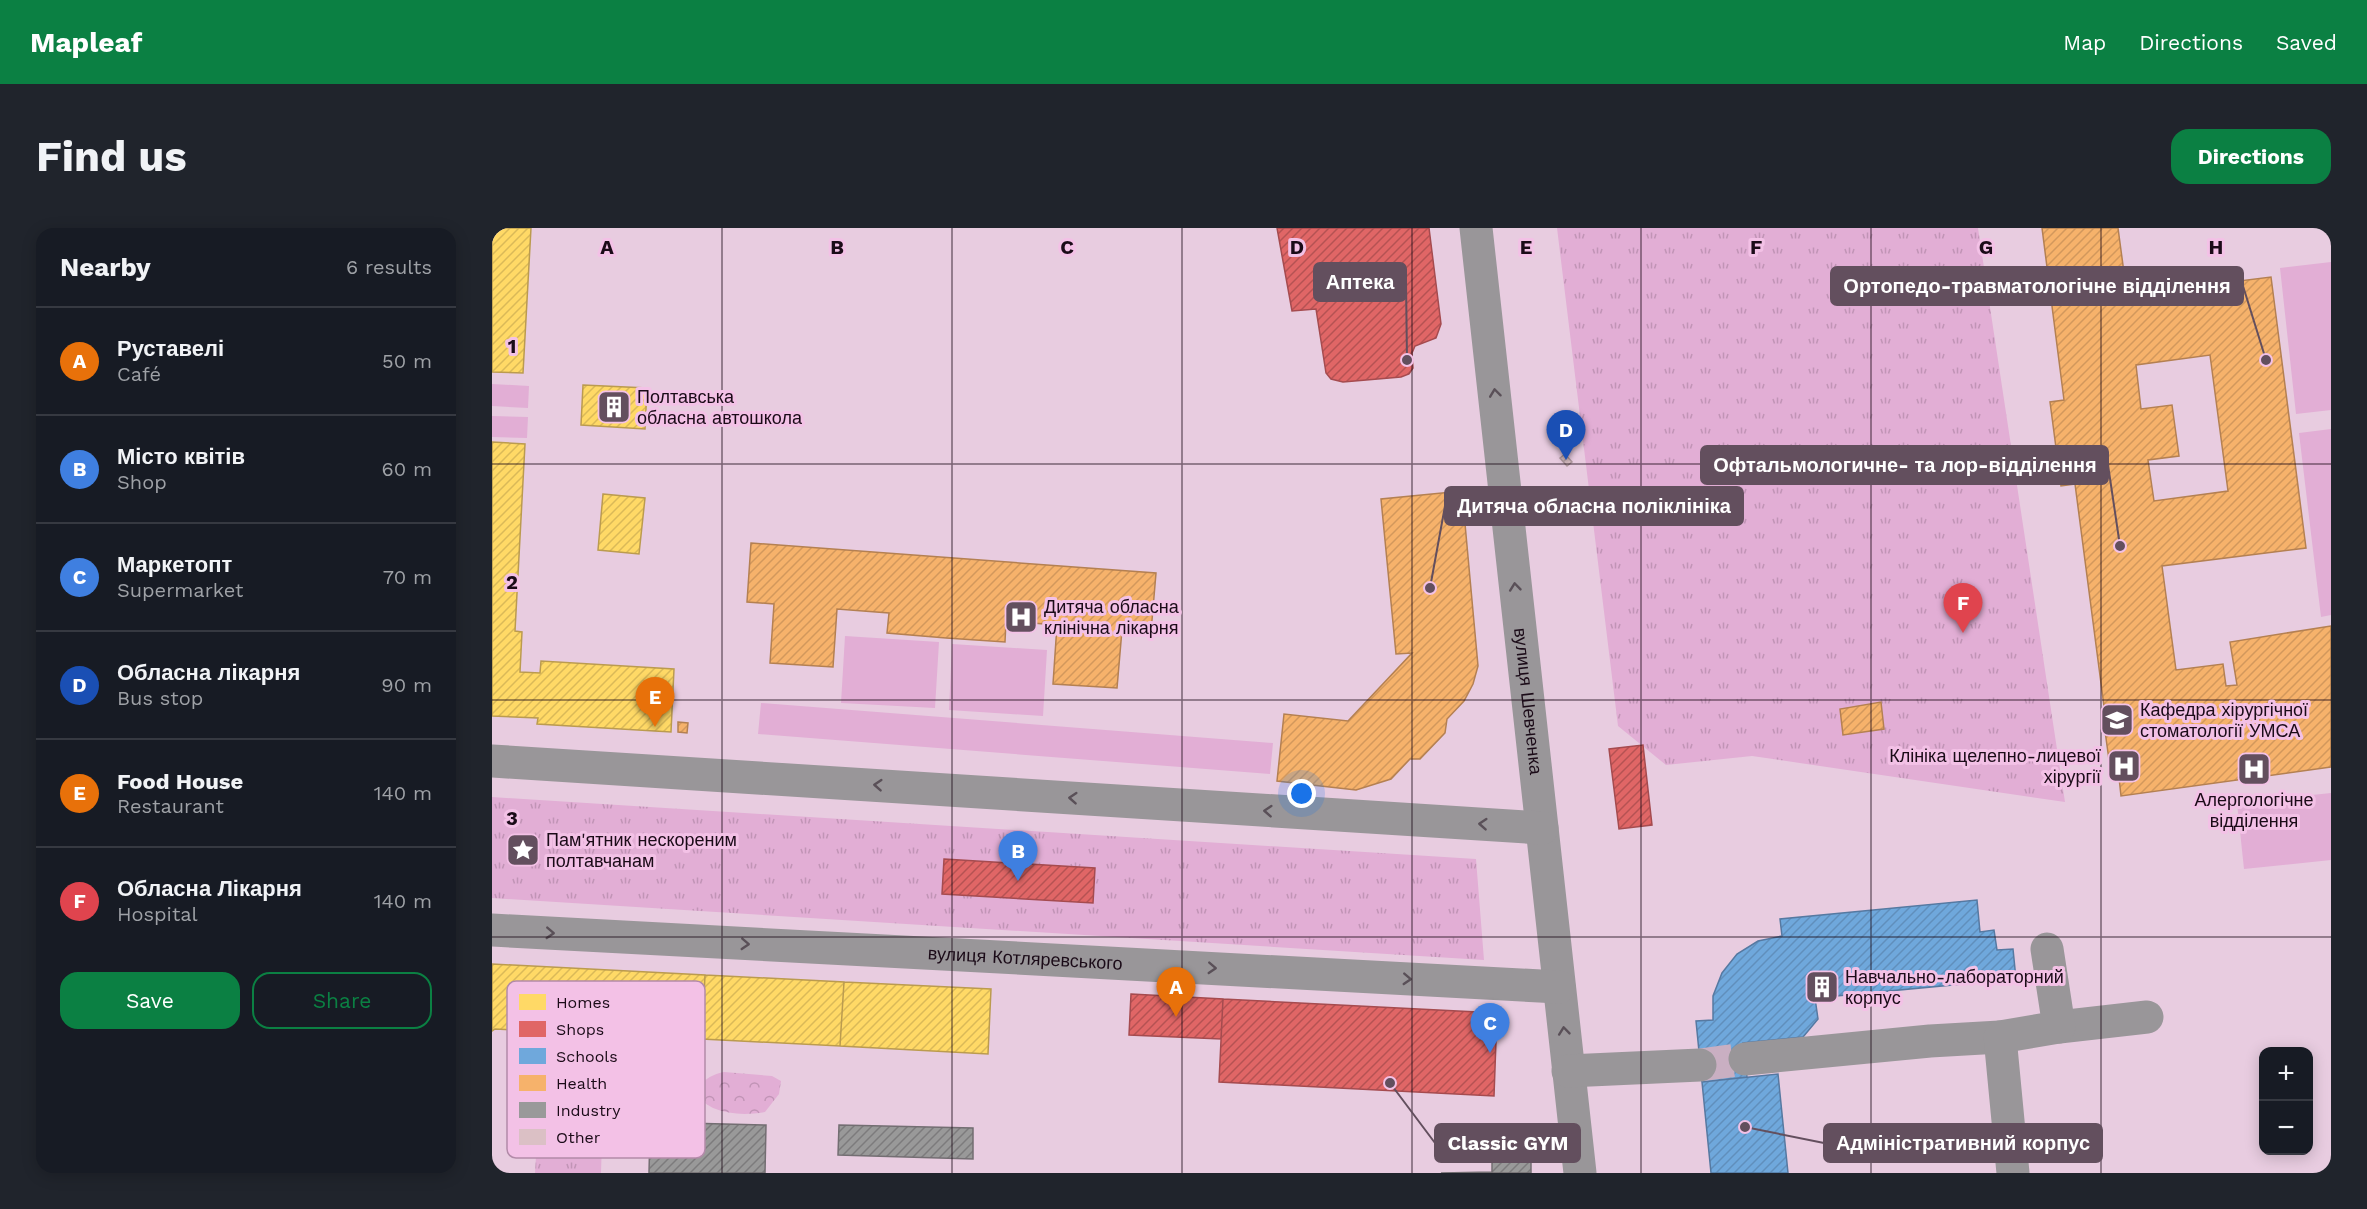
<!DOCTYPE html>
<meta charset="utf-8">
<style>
:root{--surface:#171b24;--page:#20242c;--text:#f1f3f6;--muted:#9ea1a6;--line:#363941;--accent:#0b8043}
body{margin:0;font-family:"Work Sans",sans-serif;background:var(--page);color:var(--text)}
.controls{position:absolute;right:18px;bottom:18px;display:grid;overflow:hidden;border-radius:12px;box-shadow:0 3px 15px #0003}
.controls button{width:54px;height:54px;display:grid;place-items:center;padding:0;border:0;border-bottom:2px solid var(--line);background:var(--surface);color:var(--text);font:30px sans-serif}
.you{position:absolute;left:810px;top:566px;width:21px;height:21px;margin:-15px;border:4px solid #fff;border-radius:50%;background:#1a73e8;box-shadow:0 0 0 9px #1a73e833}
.badge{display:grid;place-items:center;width:39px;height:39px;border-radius:50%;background:var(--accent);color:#fff;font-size:20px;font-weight:700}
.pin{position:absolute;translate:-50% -50px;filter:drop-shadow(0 2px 3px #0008)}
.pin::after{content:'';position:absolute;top:32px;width:21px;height:18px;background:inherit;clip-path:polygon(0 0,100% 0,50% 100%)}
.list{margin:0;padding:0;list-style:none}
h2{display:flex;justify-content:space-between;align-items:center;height:78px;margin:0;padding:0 24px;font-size:26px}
h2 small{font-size:20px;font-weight:400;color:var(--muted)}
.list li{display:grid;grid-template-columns:39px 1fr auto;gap:18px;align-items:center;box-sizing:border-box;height:108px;padding:0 24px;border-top:2px solid var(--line)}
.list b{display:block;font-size:22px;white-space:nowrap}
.list p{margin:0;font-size:20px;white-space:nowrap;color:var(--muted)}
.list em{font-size:20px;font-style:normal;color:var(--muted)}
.actions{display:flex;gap:12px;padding:18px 24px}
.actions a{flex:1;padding:14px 0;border:2px solid var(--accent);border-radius:18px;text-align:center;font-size:21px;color:var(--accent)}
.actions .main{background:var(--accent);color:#fff}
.map{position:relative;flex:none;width:1839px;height:945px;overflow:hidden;border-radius:18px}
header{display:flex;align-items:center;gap:36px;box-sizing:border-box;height:84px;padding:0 30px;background:var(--accent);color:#fff}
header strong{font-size:28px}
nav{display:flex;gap:33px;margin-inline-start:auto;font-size:21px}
.intro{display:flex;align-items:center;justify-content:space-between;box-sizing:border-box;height:144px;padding:0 36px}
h1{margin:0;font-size:42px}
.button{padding:15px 27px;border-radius:18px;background:var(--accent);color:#fff;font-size:21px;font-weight:700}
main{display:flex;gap:36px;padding:0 36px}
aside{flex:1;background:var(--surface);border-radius:18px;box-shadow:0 3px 15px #0003}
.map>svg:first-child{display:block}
.green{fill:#e2aed5}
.forest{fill:url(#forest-crowns)}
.park{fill:url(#park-tufts)}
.homes{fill:url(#homes-hatch);stroke:#bb9b4f;stroke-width:1.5}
.shops{fill:url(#shops-hatch);stroke:#a54b4f;stroke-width:1.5}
.schools{fill:url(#schools-hatch);stroke:#5679a1;stroke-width:1.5}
.health{fill:url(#health-hatch);stroke:#b48052;stroke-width:1.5;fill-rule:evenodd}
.industry{fill:url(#industry-hatch);stroke:#736e72;stroke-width:1.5}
.building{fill:url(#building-hatch);stroke:#b19aa0;stroke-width:1.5}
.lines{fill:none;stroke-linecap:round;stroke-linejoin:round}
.minor-tunnel{stroke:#c9afc2;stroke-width:33;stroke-dasharray:33 16;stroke-linecap:butt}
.minor{stroke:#999699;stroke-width:33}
.oneway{stroke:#5a5058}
.grid{fill:none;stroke:#1b0b18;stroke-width:1.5;stroke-opacity:0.55}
.labels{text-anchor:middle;stroke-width:6;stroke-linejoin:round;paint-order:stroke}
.poi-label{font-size:18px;fill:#1b0b18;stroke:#f3c1e6;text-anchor:start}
.street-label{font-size:18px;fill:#1b0b18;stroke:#f3c1e6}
.key{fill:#f3c1e6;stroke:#b28aa8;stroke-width:1.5}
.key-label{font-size:16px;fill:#1b0b18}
.grid-label{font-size:20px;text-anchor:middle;font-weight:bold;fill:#1b0b18;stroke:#f3c1e6;stroke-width:6;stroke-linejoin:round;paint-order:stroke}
.leader{fill:none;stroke:#634f5e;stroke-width:2}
.callout-dot{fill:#634f5e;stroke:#f3c1e6;stroke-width:2}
.callout{fill:#634f5e;stroke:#634f5e;stroke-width:2}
.callout-label{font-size:20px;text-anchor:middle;font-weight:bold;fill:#fff}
</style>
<header>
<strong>Mapleaf</strong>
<nav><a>Map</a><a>Directions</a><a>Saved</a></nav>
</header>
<div class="intro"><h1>Find us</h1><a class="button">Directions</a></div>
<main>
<aside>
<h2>Nearby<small>6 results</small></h2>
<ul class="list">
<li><span class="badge" style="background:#e8710a">A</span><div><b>Руставелі</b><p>Café</p></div><em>50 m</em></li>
<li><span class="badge" style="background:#3f7fe0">B</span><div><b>Місто квітів</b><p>Shop</p></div><em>60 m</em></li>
<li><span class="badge" style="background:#3f7fe0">C</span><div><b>Маркетопт</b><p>Supermarket</p></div><em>70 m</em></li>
<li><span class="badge" style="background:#1a4fb4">D</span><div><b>Обласна лікарня</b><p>Bus stop</p></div><em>90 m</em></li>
<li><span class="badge" style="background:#e8710a">E</span><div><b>Food House</b><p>Restaurant</p></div><em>140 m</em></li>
<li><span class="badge" style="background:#e0444e">F</span><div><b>Обласна Лікарня</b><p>Hospital</p></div><em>140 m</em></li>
</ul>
<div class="actions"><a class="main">Save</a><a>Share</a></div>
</aside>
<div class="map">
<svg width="1839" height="945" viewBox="0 0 1839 945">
<defs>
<pattern id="forest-crowns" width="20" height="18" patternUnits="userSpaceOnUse" patternTransform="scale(1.5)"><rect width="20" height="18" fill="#e2aed5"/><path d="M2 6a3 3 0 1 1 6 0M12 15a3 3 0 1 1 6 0" fill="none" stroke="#c194b6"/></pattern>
<pattern id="park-tufts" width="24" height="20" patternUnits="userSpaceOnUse" patternTransform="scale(1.5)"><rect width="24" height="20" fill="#e2aed5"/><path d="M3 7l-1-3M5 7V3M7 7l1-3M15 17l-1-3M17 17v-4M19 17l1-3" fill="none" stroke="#c194b6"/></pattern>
<pattern id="homes-hatch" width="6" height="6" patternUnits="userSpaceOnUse" patternTransform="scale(1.5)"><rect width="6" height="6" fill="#ffd966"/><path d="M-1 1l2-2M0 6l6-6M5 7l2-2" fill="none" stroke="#dab958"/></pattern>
<pattern id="shops-hatch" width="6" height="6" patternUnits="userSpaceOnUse" patternTransform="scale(1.5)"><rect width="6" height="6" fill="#e06666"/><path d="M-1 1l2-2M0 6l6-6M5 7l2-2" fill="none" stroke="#b55253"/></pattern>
<pattern id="schools-hatch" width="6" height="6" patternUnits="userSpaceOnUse" patternTransform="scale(1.5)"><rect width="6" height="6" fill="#6fa8dc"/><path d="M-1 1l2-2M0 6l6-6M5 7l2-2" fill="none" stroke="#608fbc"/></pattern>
<pattern id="health-hatch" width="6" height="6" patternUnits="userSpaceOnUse" patternTransform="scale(1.5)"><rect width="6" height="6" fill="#f6b26b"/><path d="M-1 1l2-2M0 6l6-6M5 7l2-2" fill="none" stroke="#d2985c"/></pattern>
<pattern id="industry-hatch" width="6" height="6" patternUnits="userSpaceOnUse" patternTransform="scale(1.5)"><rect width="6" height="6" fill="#999"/><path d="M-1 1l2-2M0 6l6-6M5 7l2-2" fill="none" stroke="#7c7b7c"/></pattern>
<pattern id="building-hatch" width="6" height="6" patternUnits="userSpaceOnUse" patternTransform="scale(1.5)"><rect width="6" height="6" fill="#dbc0c5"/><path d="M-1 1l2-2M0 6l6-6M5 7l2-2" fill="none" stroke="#bba4a8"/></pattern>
</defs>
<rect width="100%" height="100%" fill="#e8cce0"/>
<path class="green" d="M1839 34V182L1804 186 1788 40Z
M0 156 37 158 36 180 0 178Z
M0 188 36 189 35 210 0 209Z
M1839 201V387L1829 389 1807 205Z
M353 408 447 414 443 480 349 475Z
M460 416 555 422 551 488 457 482Z
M269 475 781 515 778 546 266 506Z
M1839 565V632L1752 641 1745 575Z"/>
<path class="forest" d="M232 844 280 848 289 853 287 866 273 884C256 887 238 887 221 880 195 868 209 848 232 844Z"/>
<path class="park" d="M1065 0H1486L1573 574 1260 528 1174 537 1126 498Z
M0 569 984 631 992 732 0 670Z
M45 911 110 914 109 945H43Z"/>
<path class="homes" d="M0 0H39L31 145 0 144Z
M91 157 155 160 153 201 89 197Z
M0 214 33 216 23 403 30 404 28 444 48 445 49 433 182 441 179 504 45 496 46 490 0 488Z
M111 266 153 270 147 326 106 322Z
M0 736 213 747 210 811 3 801 0 803Z
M213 747 352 754 348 818 210 811Z
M352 754 499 761 496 826 348 818Z"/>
<path class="shops" d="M785 0H937L949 96 944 110 923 118 920 125 921 140 917 146 909 149 851 154 839 151 834 145 824 81 800 83Z
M1151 517 1160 597 1127 601 1117 521Z
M452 631 603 640 601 675 450 666Z
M639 766 731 771 729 811 637 807Z
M731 771 1005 785 1002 868 727 854Z"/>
<path class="schools" d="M1485 672 1488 704 1502 702 1505 722 1521 721 1524 751 1323 770 1326 791 1311 809 1251 815 1255 849 1210 854 1204 793 1221 792V768L1230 745 1245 726 1266 713 1290 708 1288 691Z
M1286 846 1296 945H1219L1210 854Z"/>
<path class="health" d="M1550 0H1626L1635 67 1779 49 1814 320 1670 338 1684 442 1731 436 1734 458 1745 457 1738 414 1839 398V539L1629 568 1625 531 1617 532 1613 503 1621 502 1619 485 1613 486 1583 256 1569 258 1558 174 1572 172ZM1718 127 1736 263 1662 273 1656 232 1687 228 1680 177 1649 181 1644 137Z
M970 263 986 438 981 456 972 473 955 491 953 505 928 531H918L899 551 864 562 785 553 792 486 856 493 920 425 904 426 889 271Z
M259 315 664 345 659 404 630 402 625 460 561 456 565 397 514 393 513 414 454 410 395 405 397 385 345 381 341 439 278 435 282 376 255 374Z
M1389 474 1392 501 1351 507 1348 481Z
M186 494 196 495 195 505 186 504Z"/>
<path class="industry" d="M112 861 193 863V895L274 897 273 945H157L158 903H111Z
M347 897 481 900V931L346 927Z
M1000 928H1039V945H949L1000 944Z"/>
<path class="building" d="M1073 226 1080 234 1075 238 1068 230Z"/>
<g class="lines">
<path class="minor-tunnel" d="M1208 837 1253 831"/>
<g class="minor">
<path id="s1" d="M984 0 1088 945"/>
<path d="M0 533 1050 600"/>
<path id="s2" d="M0 702 1067 759"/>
<path d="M1567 799 1655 789"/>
<path d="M1253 831 1438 813 1508 809"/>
<path d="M1076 843 1208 837"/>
<path d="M1521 945 1508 809 1567 799 1555 721"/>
</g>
</g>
<defs><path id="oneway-chevron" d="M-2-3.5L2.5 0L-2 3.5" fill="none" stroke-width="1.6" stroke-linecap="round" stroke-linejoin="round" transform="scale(1.5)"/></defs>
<g class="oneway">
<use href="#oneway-chevron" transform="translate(1003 165) rotate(-97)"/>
<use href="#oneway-chevron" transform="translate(1023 359) rotate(-96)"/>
<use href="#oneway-chevron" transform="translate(386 557) rotate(-176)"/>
<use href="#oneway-chevron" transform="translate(581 570) rotate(-176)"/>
<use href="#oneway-chevron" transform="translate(776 583) rotate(-176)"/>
<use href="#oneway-chevron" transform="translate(991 596) rotate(-176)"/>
<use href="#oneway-chevron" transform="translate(58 705) rotate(3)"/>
<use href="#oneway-chevron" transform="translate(253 716) rotate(3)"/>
<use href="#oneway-chevron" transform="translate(720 740) rotate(3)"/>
<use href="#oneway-chevron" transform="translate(915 751) rotate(3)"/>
<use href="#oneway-chevron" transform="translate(1072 803) rotate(-96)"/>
</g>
<path class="grid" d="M230 0V945M460 0V945M690 0V945M920 0V945M1149 0V945M1379 0V945M1609 0V945M0 236H1839M0 472H1839M0 709H1839"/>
<defs>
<g id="building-square" transform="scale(1.725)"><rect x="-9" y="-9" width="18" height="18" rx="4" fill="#634f5e" stroke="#f3c1e6"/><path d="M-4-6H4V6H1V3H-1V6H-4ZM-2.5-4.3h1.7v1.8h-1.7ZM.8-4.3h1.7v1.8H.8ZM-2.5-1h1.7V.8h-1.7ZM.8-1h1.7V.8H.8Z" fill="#fff"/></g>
<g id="hospital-square" transform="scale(1.725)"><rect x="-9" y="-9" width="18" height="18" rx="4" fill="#634f5e" stroke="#f3c1e6"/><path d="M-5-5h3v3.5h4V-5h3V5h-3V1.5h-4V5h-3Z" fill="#fff"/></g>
<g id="university-square" transform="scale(1.725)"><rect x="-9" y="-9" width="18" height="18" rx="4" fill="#634f5e" stroke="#f3c1e6"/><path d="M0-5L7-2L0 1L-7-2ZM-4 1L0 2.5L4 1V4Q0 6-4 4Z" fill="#fff"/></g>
<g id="sight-square" transform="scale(1.725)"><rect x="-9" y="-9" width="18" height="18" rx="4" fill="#634f5e" stroke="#f3c1e6"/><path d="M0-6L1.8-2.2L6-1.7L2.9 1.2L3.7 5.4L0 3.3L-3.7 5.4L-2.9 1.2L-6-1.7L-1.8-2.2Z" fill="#fff"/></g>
</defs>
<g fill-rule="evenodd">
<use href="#building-square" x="122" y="179"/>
<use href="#hospital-square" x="529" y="389"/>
<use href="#university-square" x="1625" y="492"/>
<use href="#hospital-square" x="1632" y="538"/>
<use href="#hospital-square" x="1762" y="541"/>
<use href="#sight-square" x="31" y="622"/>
<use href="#building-square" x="1330" y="759"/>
</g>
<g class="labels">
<g class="poi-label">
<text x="145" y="175">Полтавська<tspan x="145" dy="21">обласна автошкола</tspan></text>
<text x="552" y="385">Дитяча обласна<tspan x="552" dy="21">клінічна лікарня</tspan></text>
<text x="1648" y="488">Кафедра хірургічної<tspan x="1648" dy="21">стоматології УМСА</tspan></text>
<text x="1609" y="534" text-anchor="end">Клініка щелепно-лицевої<tspan x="1609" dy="21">хірургії</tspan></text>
<text x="1762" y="578" text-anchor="middle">Алергологічне<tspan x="1762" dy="21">відділення</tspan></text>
<text x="54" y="618">Пам'ятник нескореним<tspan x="54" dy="21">полтавчанам</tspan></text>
<text x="1353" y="755">Навчально-лабораторний<tspan x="1353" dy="21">корпус</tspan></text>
</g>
<g class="street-label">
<text dy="6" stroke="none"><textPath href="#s1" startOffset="476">вулиця Шевченка</textPath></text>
<text dy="6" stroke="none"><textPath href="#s2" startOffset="534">вулиця Котляревського</textPath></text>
</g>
</g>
<rect x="15" y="753" width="198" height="177" rx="9" class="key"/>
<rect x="27" y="766" width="27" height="16" fill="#ffd966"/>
<rect x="27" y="793" width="27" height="16" fill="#e06666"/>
<rect x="27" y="820" width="27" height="16" fill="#6fa8dc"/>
<rect x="27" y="847" width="27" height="16" fill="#f6b26b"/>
<rect x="27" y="874" width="27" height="16" fill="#999"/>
<rect x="27" y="901" width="27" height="16" fill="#dbc0c5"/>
<g class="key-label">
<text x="64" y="780">Homes</text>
<text x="64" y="807">Shops</text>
<text x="64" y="834">Schools</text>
<text x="64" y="861">Health</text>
<text x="64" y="888">Industry</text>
<text x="64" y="915">Other</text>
</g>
<g class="grid-label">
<text x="115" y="26">A</text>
<text x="345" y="26">B</text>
<text x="575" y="26">C</text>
<text x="805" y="26">D</text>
<text x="1034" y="26">E</text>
<text x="1264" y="26">F</text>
<text x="1494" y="26">G</text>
<text x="1724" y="26">H</text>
<text x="20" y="125">1</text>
<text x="20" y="361">2</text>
<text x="20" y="597">3</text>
</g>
<path class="leader" d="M915 132L914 54M1774 132L1751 58M1628 318L1616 237M938 360L953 278M898 855L943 915M1253 899L1332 915"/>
<g class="callout-dot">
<circle cx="915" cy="132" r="6"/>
<circle cx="1774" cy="132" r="6"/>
<circle cx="1628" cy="318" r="6"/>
<circle cx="938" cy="360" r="6"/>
<circle cx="898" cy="855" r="6"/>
<circle cx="1253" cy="899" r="6"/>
</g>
<g class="callout">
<rect x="822" y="35" width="92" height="38" rx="6"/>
<rect x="1339" y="39" width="412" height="38" rx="6"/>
<rect x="1209" y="218" width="407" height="38" rx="6"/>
<rect x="953" y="259" width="298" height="38" rx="6"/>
<rect x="943" y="896" width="145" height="38" rx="6"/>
<rect x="1332" y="896" width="278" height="38" rx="6"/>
</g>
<g class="callout-label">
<text x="868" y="61">Аптека</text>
<text x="1545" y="65">Ортопедо-травматологічне відділення</text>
<text x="1413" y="244">Офтальмологичне- та лор-відділення</text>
<text x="1102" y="285">Дитяча обласна поліклініка</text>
<text x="1016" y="922">Classic GYM</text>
<text x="1471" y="922">Адміністративний корпус</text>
</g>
</svg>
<div class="controls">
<button>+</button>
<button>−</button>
</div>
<div class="you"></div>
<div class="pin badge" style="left:684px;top:789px;background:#e8710a">A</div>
<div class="pin badge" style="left:526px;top:653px;background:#3f7fe0">B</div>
<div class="pin badge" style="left:998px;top:825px;background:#3f7fe0">C</div>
<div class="pin badge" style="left:1074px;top:232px;background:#1a4fb4">D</div>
<div class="pin badge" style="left:163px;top:499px;background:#e8710a">E</div>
<div class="pin badge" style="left:1471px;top:405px;background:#e0444e">F</div>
</div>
</main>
